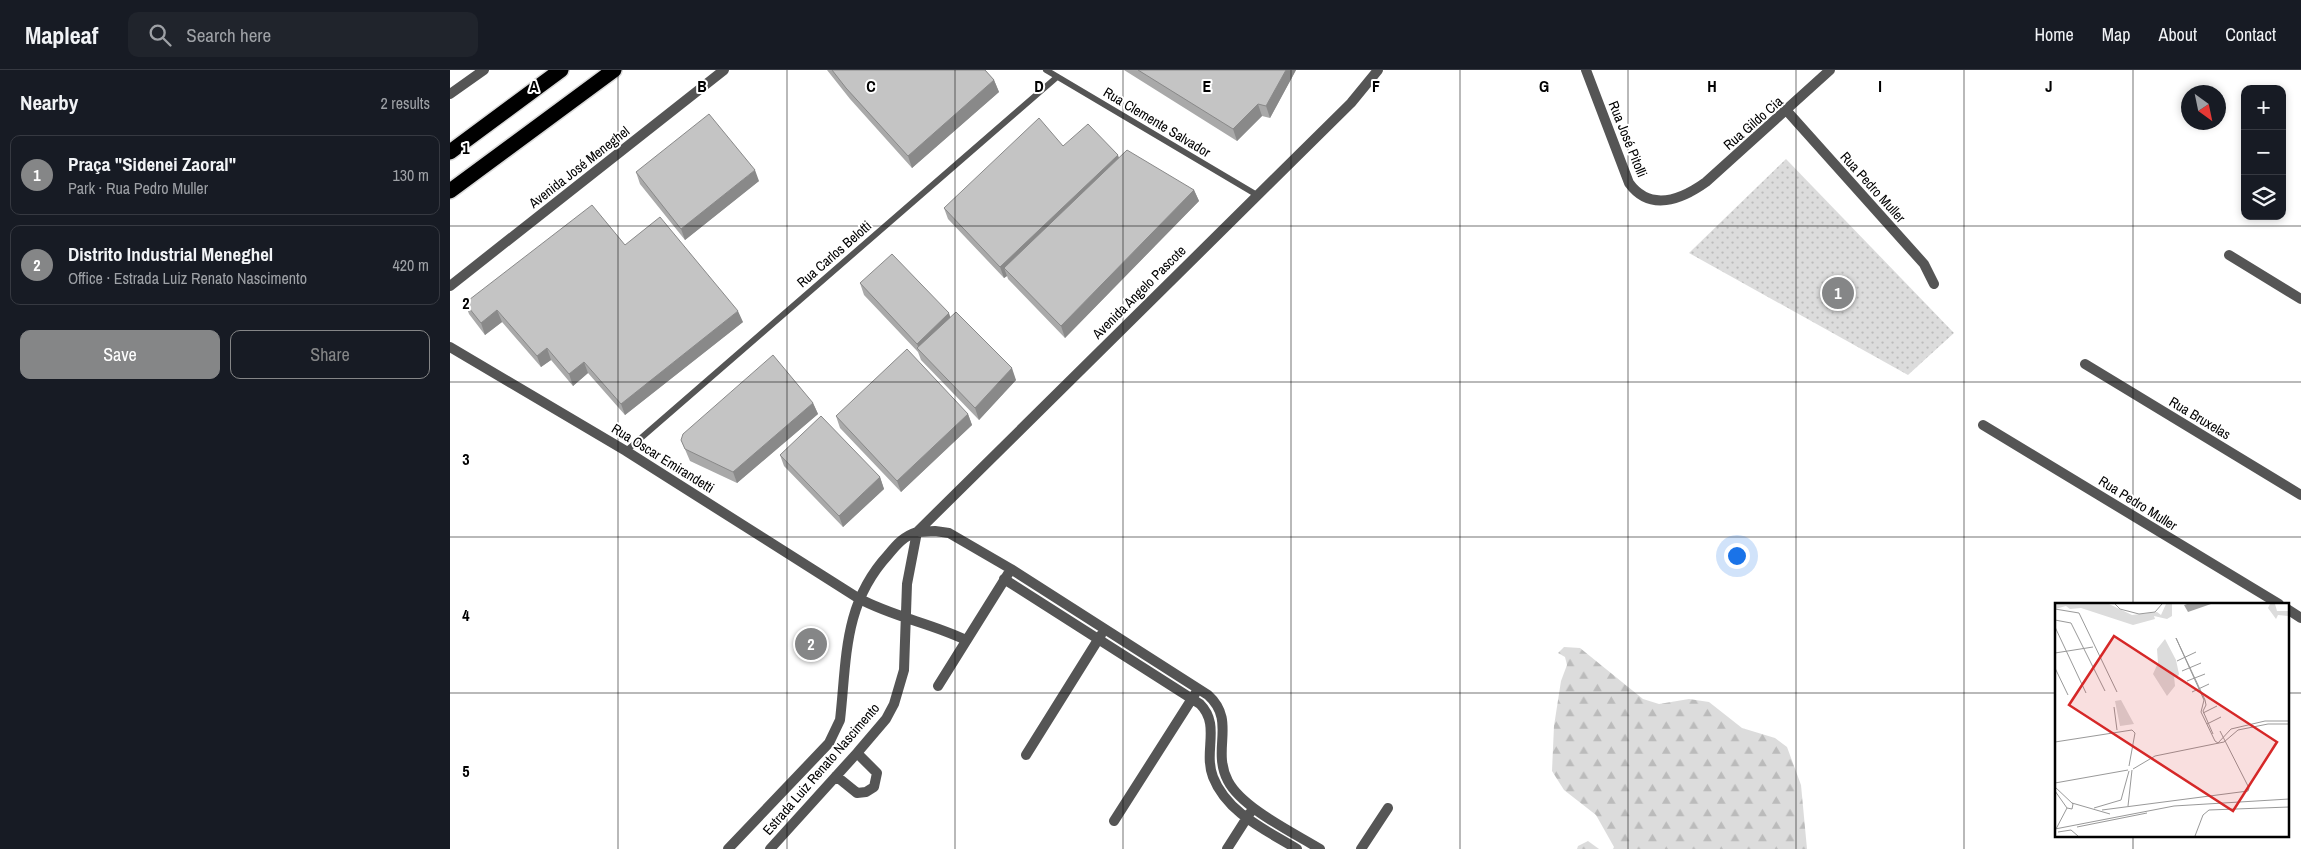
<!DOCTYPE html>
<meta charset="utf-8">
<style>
:root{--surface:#171b24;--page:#20242c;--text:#f1f3f6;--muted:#9ea1a6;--line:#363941;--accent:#858687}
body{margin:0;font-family:"Archivo Narrow",sans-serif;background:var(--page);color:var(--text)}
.controls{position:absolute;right:15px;top:15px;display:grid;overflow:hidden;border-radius:10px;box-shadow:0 2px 8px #0003}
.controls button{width:45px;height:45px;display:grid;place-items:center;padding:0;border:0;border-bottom:1px solid var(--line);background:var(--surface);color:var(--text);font:25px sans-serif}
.compass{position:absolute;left:1731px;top:15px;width:45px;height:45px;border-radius:50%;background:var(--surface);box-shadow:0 2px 8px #0003;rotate:147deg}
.you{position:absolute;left:1286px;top:485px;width:18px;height:18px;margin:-12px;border:4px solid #fff;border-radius:50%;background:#1a73e8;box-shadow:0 0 0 8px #1a73e833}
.badge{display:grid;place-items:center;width:32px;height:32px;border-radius:50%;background:var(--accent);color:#fff;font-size:16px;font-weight:700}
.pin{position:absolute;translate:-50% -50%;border:2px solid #fff;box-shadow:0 1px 5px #0006}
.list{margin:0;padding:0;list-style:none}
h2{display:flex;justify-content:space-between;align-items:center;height:65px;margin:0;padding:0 20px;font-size:21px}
h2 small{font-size:16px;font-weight:400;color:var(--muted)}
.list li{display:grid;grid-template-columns:32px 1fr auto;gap:15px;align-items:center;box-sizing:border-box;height:80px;margin:0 10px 10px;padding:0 10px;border:1px solid var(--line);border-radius:10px}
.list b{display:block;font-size:19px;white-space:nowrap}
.list p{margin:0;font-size:16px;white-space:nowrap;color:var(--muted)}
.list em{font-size:16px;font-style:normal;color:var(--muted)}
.actions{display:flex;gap:10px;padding:15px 20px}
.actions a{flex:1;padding:11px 0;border:1px solid var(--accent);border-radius:10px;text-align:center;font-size:18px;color:var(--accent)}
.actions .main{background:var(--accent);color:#fff}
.icon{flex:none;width:28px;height:28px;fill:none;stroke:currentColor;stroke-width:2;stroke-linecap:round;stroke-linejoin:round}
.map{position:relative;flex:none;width:1851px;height:779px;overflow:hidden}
header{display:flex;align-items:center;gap:30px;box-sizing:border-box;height:70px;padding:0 25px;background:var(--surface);border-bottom:1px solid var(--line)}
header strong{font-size:24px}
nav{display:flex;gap:28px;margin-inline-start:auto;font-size:18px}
.search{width:350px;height:45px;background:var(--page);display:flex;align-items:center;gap:12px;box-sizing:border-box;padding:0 18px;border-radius:10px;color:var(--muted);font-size:19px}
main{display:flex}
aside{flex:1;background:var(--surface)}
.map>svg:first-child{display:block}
.forest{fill:url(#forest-firs)}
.park{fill:url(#park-dots)}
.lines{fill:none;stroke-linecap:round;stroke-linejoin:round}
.highway-casing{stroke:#dbdbdb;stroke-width:18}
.lane{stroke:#555;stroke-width:6}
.street{stroke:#555;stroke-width:10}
.highway{stroke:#000;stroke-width:15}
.wall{fill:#a9a9a9}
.shaded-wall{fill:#898989}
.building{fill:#c4c4c4;stroke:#898989}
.grid{fill:none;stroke:#000;stroke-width:1;stroke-opacity:0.55}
.labels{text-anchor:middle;stroke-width:4;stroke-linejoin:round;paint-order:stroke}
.street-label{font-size:14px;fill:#000;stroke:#fff}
.inset-road{fill:none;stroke:#999;stroke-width:1}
.view{fill:#d62828;fill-opacity:0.15;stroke:#d62828;stroke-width:2.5}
.inset-edge{fill:none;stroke:#000;stroke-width:2.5}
.grid-label{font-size:16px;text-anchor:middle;font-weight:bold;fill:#000;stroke:#fff;stroke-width:4;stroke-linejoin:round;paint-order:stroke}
</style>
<header>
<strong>Mapleaf</strong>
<div class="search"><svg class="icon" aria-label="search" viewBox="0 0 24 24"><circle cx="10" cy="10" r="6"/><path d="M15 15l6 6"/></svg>Search here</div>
<nav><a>Home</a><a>Map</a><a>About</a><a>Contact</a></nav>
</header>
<main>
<aside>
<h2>Nearby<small>2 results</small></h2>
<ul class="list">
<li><span class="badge">1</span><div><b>Praça &quot;Sidenei Zaoral&quot;</b><p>Park · Rua Pedro Muller</p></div><em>130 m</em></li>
<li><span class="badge">2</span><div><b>Distrito Industrial Meneghel</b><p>Office · Estrada Luiz Renato Nascimento</p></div><em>420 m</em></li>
</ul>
<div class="actions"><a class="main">Save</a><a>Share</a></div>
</aside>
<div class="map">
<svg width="1851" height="779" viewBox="0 0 1851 779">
<defs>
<pattern id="forest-firs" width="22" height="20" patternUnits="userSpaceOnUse" patternTransform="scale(1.25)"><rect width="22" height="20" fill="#dcdcdc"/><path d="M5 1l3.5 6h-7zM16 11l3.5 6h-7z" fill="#bbb"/></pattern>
<pattern id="park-dots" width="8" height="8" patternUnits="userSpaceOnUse" patternTransform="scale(1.25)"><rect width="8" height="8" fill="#dcdcdc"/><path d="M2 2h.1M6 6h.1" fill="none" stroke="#bbb" stroke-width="1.8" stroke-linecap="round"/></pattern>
</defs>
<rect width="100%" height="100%" fill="#fff"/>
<path class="forest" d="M1114 577 1130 578 1193 629 1209 634 1239 629 1259 632 1292 658 1325 668 1337 677 1351 715 1357 779H1163L1164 777 1146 745 1114 720 1102 701 1104 656 1111 611 1117 595 1115 587 1108 583Z
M1138 771 1149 779H1127L1128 776Z"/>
<path class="park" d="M1336 89 1504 263 1458 305 1239 183Z"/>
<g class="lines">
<g class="highway-casing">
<path id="highway" d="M0 82 111 0
M0 121 164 0"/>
</g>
<path class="lane" d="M596 0 807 125
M176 381 607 7"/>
<path class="street" d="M1136 0 1179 113C1200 142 1231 130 1256 112L1380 0
M0 24 34 0
M1337 41 1474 194 1484 214
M1779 185 1851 229
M0 216 274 0
M0 277 176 381 408 528C443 547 481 553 516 570
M1635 294 1851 425
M1533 355 1829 534
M467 462 485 461 499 463 561 499 758 625C787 651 761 679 778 711 792 738 844 763 870 779
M554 509 750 634C771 655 753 681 763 707 777 743 816 760 847 779
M1837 539 1851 548
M488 616 558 504
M576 685 651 565
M386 706 407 723 416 722 424 717 427 703 407 683
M664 751 745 624
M278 779 379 673 390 650C397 588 393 534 438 485 447 474 454 466 467 462L901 33 928 0
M320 779 407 683 436 649 444 634 454 600 457 514 467 462
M777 779 800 743
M911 779 938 738"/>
<use href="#highway" class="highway"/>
</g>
<path class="wall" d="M377 0H535L544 10 549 22 462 98 400 29Z
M674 0H846L820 48 812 46 787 71Z
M613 76 669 88 744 120 749 131 615 268 558 209 557 206 554 208 498 149 494 138Z
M186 102 309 111 235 170 190 114Z
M175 175 293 252 175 345 138 303 123 316 101 290 91 297 52 252 35 265 19 244 15 233Z
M410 213 500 247 566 310 529 350 471 290 468 282 414 225Z
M363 333 368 344 287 413 240 391 231 370Z
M518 344 522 355 451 422 390 358 386 346Z
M330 385 430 407 434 419 393 457 334 396Z"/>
<path class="shaded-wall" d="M836 0H846L820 48 816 36Z
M544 10 549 22 462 98 458 86Z
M808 34 812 46 787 71 783 59Z
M668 85 672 96 554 198 557 206 554 208 550 197Z
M305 100 309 111 235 170 231 159Z
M744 120 749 131 615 268 611 256Z
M47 240 52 252 35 265 31 253Z
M288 241 293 252 175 345 171 334Z
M499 243 503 255 470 281 467 274Z
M97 278 101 290 91 297 87 286Z
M134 292 138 303 123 316 119 304Z
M562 298 566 310 529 350 525 338Z
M363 333 368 344 287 413 283 402Z
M518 344 522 355 451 422 447 411Z
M430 407 434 419 393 457 389 446Z"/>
<path class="building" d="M382 0H535L544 10 458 86 396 18Z
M688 0H836L816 36 808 34 783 59Z
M259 44 305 100 231 159 186 102Z
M589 48 613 76 638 54 668 85 550 197 494 138Z
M677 80 744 120 611 256 554 198Z
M142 135 175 175 210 147 288 241 171 334 134 292 119 304 97 278 87 286 47 240 31 253 15 233Z
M442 184 499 243 467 274 410 213Z
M506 242 562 298 525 338 467 278Z
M457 279 518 344 447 411 386 346Z
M323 285 363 333 283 402 235 379 231 370 233 364Z
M371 346 430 407 389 446 330 385Z"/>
<path class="grid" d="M168 0V779M337 0V779M505 0V779M673 0V779M841 0V779M1010 0V779M1178 0V779M1346 0V779M1514 0V779M1683 0V534M0 156H1851M0 312H1851M0 467H1851M0 623H1606M1837 623H1851M1683 765V779"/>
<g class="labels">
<g class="street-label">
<text transform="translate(707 52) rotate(31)" y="5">Rua Clemente Salvador</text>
<text transform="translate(1303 53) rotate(-41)" y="5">Rua Gildo Cia</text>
<text transform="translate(1178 69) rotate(68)" y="5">Rua José Pitolli</text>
<text transform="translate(129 97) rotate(-38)" y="5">Avenida José Meneghel</text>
<text transform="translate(1423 117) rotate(48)" y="5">Rua Pedro Muller</text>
<text transform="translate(384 184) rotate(-41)" y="5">Rua Carlos Belotti</text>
<text transform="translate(689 222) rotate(-45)" y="5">Avenida Angelo Pascote</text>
<text transform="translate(1750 348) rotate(31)" y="5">Rua Bruxelas</text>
<text transform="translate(213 388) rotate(32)" y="5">Rua Oscar Emirandetti</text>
<text transform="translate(1688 433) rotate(32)" y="5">Rua Pedro Muller</text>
<text transform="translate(371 699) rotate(-49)" y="5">Estrada Luiz Renato Nascimento</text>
</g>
</g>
<g transform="translate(1605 533)">
<rect width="234" height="234" fill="#fff"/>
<path d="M0 1H54L77 12 102 9 106 12 111 1H117V13L112 16 99 13 100 16 78 22 26 5 15 6 11 3 0 6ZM215 1H220L222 8H234V13L223 12 221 16 213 5ZM110 36 121 57 124 71 122 75 119 73 120 83 112 93 98 71 103 60 102 46Z" fill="#dcdcdc"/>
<path d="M66 97 79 121 65 123 60 98Z" fill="#dcdcdc"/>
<path d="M132 1H156L133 9 129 2Z" fill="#a3a3a3"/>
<path class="inset-road" d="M60 1 65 6 84 11 100 9 107 1M0 6 24 10 62 89M0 17 16 20 50 88M0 24 31 90M0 50 38 44M122 58 141 49M0 65 13 92M127 68 146 60M132 78 150 71M137 89 154 81M59 104 62 127M148 110 162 103M152 121 166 114M158 131 148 108 151 102 150 97 121 35 149 97 146 109 160 138 163 140M0 139 77 127 80 130 74 163M163 140 176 126 210 118H234M78 166 100 153 169 139 183 127 213 121H234M0 180 73 167M0 184 18 201 17 206 12 205 0 188M17 200 55 211M73 203 77 167M39 205 66 197 74 168M47 207 193 188 194 185 165 128M22 224 92 210M0 226 119 203 234 196M1 226 12 205M3 229 16 227 23 233M140 233 148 212 154 207 234 204"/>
<path class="view" d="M59 33 222 139 178 208 14 102Z"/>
<rect width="234" height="234" class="inset-edge"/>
</g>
<g class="grid-label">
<text x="84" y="22">A</text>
<text x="252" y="22">B</text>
<text x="421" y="22">C</text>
<text x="589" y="22">D</text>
<text x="757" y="22">E</text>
<text x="926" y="22">F</text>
<text x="1094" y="22">G</text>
<text x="1262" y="22">H</text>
<text x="1430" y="22">I</text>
<text x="1599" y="22">J</text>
<text x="16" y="84">1</text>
<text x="16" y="239">2</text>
<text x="16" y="395">3</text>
<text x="16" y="551">4</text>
<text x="16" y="707">5</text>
</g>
</svg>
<div class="controls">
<button>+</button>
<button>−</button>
<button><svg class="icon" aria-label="layers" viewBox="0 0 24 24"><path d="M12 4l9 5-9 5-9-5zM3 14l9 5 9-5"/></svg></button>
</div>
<svg class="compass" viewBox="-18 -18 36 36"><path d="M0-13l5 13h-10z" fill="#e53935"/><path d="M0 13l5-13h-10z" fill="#9ea1a6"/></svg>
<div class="you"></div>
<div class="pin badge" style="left:1388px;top:223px">1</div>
<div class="pin badge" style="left:361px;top:574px">2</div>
</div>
</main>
